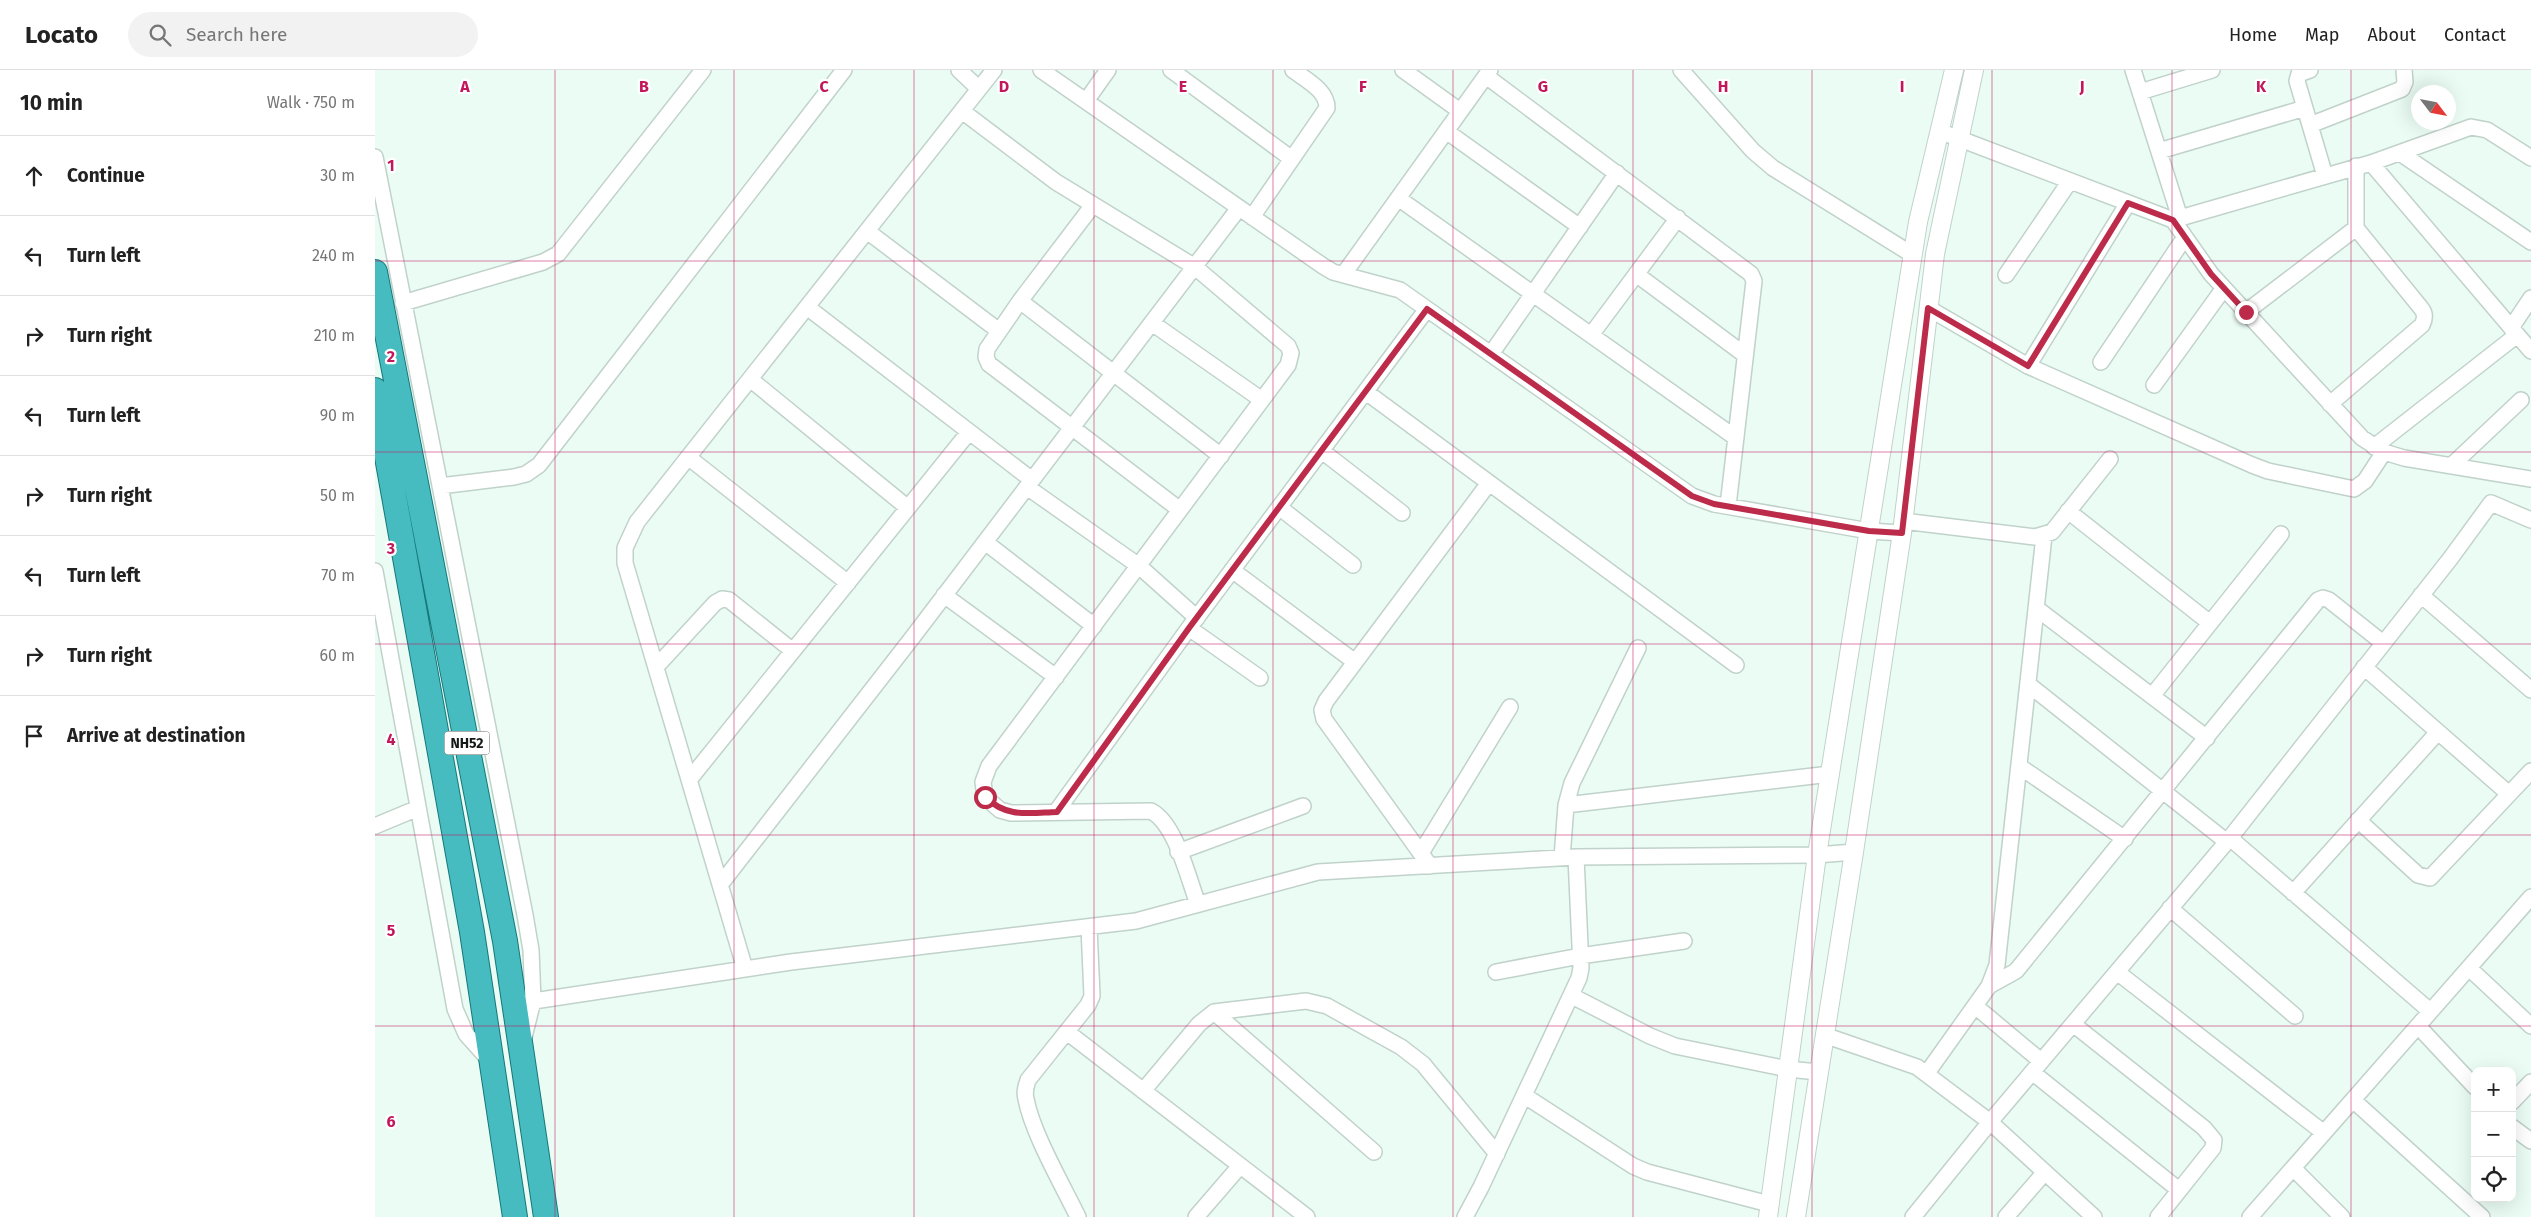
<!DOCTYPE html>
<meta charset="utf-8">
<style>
:root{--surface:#fff;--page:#f2f2f2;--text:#222;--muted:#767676;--line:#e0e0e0}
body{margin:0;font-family:"Fira Sans",sans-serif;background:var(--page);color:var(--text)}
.controls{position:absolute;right:15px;bottom:15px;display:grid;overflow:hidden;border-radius:10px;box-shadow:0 5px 20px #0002}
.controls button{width:45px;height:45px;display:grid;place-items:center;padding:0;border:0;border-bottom:1px solid var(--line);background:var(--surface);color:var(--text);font:25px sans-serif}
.compass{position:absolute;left:2036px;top:15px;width:45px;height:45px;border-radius:50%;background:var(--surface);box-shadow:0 5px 20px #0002;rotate:122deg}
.stop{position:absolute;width:15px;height:15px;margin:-11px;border:4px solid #bc2c4a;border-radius:50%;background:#fff}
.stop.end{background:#bc2c4a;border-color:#fff;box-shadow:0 1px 5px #0008}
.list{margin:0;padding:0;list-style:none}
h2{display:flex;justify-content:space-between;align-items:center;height:65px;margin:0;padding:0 20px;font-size:21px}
h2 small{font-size:16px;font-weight:400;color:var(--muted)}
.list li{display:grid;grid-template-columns:32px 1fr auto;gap:15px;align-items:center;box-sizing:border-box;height:80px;padding:0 20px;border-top:1px solid var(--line)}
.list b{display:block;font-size:19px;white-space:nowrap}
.list em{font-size:16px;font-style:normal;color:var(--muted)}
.icon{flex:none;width:28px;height:28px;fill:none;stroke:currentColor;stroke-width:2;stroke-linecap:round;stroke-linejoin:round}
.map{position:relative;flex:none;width:2156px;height:1147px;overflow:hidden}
header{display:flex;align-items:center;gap:30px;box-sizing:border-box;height:70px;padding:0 25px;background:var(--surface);border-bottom:1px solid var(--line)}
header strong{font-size:24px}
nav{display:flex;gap:28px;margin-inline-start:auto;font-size:18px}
.search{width:350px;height:45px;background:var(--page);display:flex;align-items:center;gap:12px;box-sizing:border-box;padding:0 18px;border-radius:28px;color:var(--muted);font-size:19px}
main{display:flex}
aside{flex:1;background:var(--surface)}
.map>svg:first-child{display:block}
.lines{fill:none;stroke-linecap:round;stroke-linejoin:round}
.minor-casing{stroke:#c0d2ca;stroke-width:18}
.tertiary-casing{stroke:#c0d2ca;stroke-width:20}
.trunk-casing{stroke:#16787a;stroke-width:26}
.minor{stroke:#fff;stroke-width:15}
.tertiary{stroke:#fff;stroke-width:18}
.trunk{stroke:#46bcc0;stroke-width:24}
.route{stroke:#bc2c4a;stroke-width:6}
.grid{fill:none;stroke:#c2185b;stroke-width:1;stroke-opacity:0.55}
.labels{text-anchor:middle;stroke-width:4.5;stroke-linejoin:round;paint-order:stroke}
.shield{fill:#fff;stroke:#5a5e5c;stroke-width:1}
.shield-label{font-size:14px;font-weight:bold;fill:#131916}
.grid-label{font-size:16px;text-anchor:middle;font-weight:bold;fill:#c2185b;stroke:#fff;stroke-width:4.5;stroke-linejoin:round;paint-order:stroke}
</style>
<header>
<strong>Locato</strong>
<div class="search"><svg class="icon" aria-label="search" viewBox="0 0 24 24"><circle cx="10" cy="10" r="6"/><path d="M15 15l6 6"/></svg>Search here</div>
<nav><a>Home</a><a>Map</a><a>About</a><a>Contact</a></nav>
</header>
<main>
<aside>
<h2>10 min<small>Walk · 750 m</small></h2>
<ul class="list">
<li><svg class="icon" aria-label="ahead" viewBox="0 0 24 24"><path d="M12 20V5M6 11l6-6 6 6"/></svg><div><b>Continue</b></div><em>30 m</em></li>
<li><svg class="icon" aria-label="left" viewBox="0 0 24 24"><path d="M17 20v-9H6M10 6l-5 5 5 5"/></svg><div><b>Turn left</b></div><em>240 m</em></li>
<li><svg class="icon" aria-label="right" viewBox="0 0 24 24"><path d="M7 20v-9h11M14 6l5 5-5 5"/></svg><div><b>Turn right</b></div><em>210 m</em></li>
<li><svg class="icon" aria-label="left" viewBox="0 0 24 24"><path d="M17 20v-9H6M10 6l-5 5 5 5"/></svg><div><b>Turn left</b></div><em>90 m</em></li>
<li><svg class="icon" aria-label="right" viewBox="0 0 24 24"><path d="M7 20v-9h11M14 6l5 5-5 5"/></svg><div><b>Turn right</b></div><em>50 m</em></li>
<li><svg class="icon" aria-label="left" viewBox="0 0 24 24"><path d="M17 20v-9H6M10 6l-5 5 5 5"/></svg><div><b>Turn left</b></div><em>70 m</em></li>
<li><svg class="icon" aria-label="right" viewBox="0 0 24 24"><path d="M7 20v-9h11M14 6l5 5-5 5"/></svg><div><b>Turn right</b></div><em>60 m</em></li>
<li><svg class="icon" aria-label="arrive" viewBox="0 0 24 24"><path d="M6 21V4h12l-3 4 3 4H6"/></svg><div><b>Arrive at destination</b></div></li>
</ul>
</aside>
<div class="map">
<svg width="2156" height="1147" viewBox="0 0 2156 1147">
<rect width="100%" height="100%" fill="#eafcf4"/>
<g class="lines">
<g class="minor-casing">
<path id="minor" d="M584 0 604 19
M666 0 948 196 958 202 1025 220 1317 426 1339 434 1494 461 1527 463
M796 0 917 89
M1028 0 1085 41
M1306 0 1378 81 1398 98 1538 185
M1758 0 1805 148
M1935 0 1924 4 1922 11 1950 106
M1111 6 1376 204 1379 211 1353 436
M1765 22 1837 0
M711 31 733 0
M587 41 681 112 820 197 913 276 916 283 913 295 614 696 608 712 610 727 625 740 636 743 776 741C801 754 813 808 823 834
M1935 55 2027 19 2030 12 2029 0
M1071 61 1205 157
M1564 61 1798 150 1836 204 1987 368 2009 382 2029 388 2156 409
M1784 81 1930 38
M2025 83 2156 172
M0 87 150 845 156 880 158 931 149 967
M1996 93 2156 281
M1023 128 1361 368
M718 135 645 231 612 279 611 287 614 294 805 440
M877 147 952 38C952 20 931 10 918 0
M1798 150 1996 93 2096 57 2112 60 2156 88
M492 161 624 261
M1261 204 1370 285
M968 205 1115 0
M1631 205 1695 111
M645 231 846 386
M28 233 168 192 183 184 328 0
M432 237 657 410
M1553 238 1653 296 1877 395 1893 401 1979 419 1990 411 2009 382
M1871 242 1981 158
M777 253 887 330
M2136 258 2156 228
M1216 265 1303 148
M1116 284 1242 103
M1726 292 1810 167
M1653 296 1753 133
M375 309 533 438
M1779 315 1849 218
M991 322 1361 595
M1955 334 2047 255C2050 249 2051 244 2046 238L1981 158V96
M1999 377 2142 265
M947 381 1027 443
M313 387 473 513
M2076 396 2146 330
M65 416 139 407 151 404 164 395 469 0
M652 417 764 496 822 548
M904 437 978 495
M1693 441 1835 553
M1528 451 1660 467 1677 462 1735 389
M610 472 719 556
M857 500 980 592
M0 501 80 939 91 964 116 992
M569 525 681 607
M2046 525 2156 620
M1661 538 1832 668
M814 558 885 608
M281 597 340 533 347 529 354 530 418 581
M1989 597 2134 724
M1653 614 1852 772
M1777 626 1906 464
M1644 696 1750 769
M314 710 594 362
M1191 735 1455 704
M681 742 814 558 1052 239
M1983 750 2043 805 2055 808 2156 701
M0 756 43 738
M1855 768 2055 941
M803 782 928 736
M1046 783 1135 637
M1187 788 1191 735 1197 713 1263 578
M1055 796 949 649 947 640 951 631 1114 413
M345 815 537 568 864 138
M1918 823 2063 662
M1795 838 1920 946
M2094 898 2156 956
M370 899 250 493V478L262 452 619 0
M1121 902 1205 886 1309 871
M1742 902 1949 1063
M1614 916 1641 901 1943 530 1948 528 1954 530 2008 573
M1197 926 1275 966 1300 976 1413 999 1443 1002
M139 934 416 892 761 851 943 802 1201 787 1442 785 1479 782
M1600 936 1666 991
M839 942 999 1082
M1698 954 1829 1058 1839 1070 1838 1078 1783 1147
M2043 956 2100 1017
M692 962 932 1147
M1449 965 1542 997 1615 1052 1538 1147
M1657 1002 1804 1120
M1552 1003 1614 916 1622 895 1669 466
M768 1021 824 954 839 942 931 931 952 936 1026 977 1048 994 1122 1084
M1150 1026 1258 1096 1272 1102 1394 1134
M1978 1030 2107 1147
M2137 1032 2156 1012
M2137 1057 2156 1071
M1918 1098 1967 1147
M703 1147C687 1114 657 1062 651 1029 649 1022 651 1016 653 1010L713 935 717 926 714 857
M821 1147 865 1096
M1090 1147 1106 1117 1204 908 1206 898 1201 787
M1631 1147 1670 1102
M1719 1147 1615 1052 1855 768 2075 489 2116 433 2156 450
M1875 1147 2156 827"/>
</g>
<g class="tertiary-casing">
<path id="tertiary" d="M1393 1147 1442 785 1543 152 1579 0
M1421 1147 1479 782 1527 463 1560 184 1599 0"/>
</g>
<g class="trunk-casing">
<path id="trunk" d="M0 202 130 871 171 1147
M0 320 97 862 140 1147"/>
</g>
<use href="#minor" class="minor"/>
<use href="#tertiary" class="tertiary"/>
<use href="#trunk" class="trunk"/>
</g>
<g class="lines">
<path class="route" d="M610 727C632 748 653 743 682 742L814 558 1052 239 1317 426 1339 434 1494 461 1527 463 1553 238 1653 296 1753 133 1798 150 1836 204 1871 242"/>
</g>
<path class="grid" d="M180 0V1147M359 0V1147M539 0V1147M719 0V1147M898 0V1147M1078 0V1147M1258 0V1147M1437 0V1147M1617 0V1147M1797 0V1147M1976 0V1147M0 191H2156M0 382H2156M0 574H2156M0 765H2156M0 956H2156"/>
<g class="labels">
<rect class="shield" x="69.5" y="661.5" width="45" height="23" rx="4"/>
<g class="shield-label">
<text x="92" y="678">NH52</text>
</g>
</g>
<g class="grid-label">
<text x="90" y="22">A</text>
<text x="269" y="22">B</text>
<text x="449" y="22">C</text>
<text x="629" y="22">D</text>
<text x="808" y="22">E</text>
<text x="988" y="22">F</text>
<text x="1168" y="22">G</text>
<text x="1348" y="22">H</text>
<text x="1527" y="22">I</text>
<text x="1707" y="22">J</text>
<text x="1886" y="22">K</text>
<text x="16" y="101">1</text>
<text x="16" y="292">2</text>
<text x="16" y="484">3</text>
<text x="16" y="675">4</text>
<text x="16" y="866">5</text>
<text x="16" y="1057">6</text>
</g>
</svg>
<div class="controls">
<button>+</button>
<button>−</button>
<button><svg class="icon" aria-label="locate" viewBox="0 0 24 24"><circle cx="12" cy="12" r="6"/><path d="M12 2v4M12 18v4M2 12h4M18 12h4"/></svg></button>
</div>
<svg class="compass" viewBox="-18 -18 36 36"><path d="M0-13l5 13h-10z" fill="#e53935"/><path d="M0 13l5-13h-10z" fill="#767676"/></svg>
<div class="stop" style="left:610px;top:727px"></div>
<div class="stop end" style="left:1871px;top:242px"></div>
</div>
</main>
